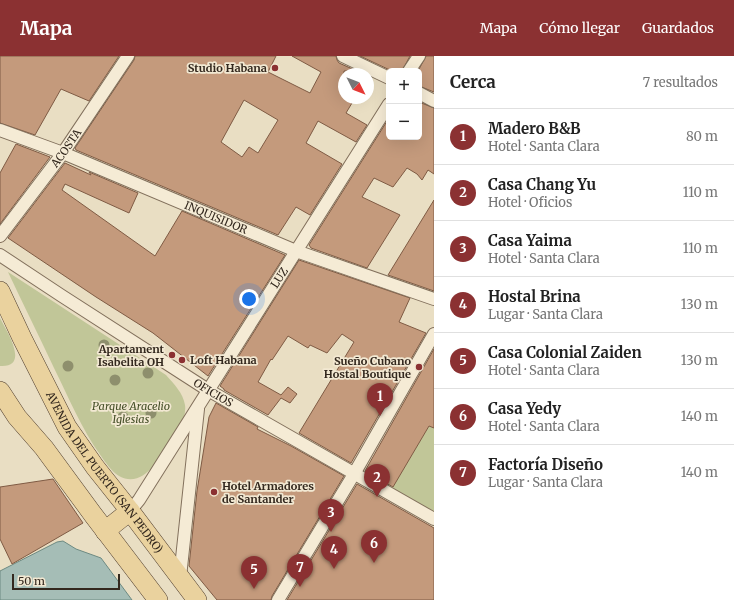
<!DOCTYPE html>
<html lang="es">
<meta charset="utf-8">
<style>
:root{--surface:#fff;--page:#f6f6f6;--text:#222;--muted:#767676;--line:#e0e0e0;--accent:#8b3132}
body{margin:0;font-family:Merriweather,serif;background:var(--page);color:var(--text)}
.controls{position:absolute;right:12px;top:12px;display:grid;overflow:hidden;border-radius:6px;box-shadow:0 4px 16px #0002}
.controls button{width:36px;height:36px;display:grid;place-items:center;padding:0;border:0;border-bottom:1px solid var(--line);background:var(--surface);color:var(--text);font:20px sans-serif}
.compass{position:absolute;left:338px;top:12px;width:36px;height:36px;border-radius:50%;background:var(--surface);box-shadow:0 4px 16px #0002;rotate:132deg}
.scale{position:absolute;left:12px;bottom:10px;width:108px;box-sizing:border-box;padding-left:4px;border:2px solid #33281e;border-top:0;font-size:11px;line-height:14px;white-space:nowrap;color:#33281e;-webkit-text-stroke:3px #f2e8d2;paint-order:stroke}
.you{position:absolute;left:249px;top:243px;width:14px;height:14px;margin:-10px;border:3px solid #fff;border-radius:50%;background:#1a73e8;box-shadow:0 0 0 6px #1a73e833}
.badge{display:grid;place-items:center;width:26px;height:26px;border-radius:50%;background:var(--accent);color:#fff;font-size:13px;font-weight:700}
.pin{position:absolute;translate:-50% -33px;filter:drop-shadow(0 1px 2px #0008)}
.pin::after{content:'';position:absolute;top:21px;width:14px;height:12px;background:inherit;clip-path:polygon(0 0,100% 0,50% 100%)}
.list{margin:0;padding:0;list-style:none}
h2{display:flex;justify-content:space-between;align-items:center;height:52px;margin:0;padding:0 16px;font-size:17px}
h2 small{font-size:13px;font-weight:400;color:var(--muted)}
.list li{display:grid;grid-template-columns:26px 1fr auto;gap:12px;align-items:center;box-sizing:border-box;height:56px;padding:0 16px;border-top:1px solid var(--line)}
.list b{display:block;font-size:15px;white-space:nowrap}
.list p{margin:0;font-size:13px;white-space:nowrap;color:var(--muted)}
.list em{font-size:13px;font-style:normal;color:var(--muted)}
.map{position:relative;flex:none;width:434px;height:544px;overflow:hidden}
header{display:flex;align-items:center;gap:24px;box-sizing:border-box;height:56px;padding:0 20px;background:var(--accent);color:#fff}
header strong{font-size:19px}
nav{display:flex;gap:22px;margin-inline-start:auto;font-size:14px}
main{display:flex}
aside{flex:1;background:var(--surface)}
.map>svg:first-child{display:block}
.green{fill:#c1c698}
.water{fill:#a5bdb6;stroke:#6d8a82}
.building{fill:#c49a7c;stroke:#7f5b44;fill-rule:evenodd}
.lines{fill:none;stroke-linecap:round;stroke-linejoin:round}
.street-casing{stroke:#82705c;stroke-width:14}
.primary-casing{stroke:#503e2f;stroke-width:20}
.street{stroke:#f5ebd5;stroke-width:12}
.primary{stroke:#ead29e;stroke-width:19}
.tree{fill:#8e8f6d}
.poi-dot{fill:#8b3132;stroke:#f2e8d2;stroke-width:1.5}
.labels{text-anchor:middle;stroke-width:3.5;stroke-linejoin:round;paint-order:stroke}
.poi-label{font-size:11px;font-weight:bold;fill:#33281e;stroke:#f2e8d2;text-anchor:end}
.street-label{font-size:11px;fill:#33281e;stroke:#f2e8d2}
.park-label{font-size:11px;font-style:italic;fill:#444e27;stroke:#f2e8d2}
</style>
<header>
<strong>Mapa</strong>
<nav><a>Mapa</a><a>Cómo llegar</a><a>Guardados</a></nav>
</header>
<main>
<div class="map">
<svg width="434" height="544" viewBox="0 0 434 544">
<rect width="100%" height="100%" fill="#e9dec3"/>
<path class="green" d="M8 216 166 319C174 328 183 337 185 349 187 364 176 375 169 387 159 403 143 433 119 420 111 415 106 407 101 400 81 372 69 342 54 312 39 280 23 248 8 216Z
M0 262C6 274 31 312 0 310Z
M429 370 434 372V456L392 432Z"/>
<path class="water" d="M63 485 76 493 101 502 132 544H0V515L57 486Z"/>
<path class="building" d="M0 0H119L89 45 61 33 35 79 0 67Z
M135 0H276L268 16 310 37 321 16 292 0H336L337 4 339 7 357 15H344V42H355L346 57 367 69 356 86 318 65 306 87 342 108 310 159 296 151 278 179 76 94 75 92 134 4ZM244 44 278 64 258 97 249 91 242 101 221 86Z
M360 0H410L402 15H392Z
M426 0H434V36L419 30 418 15Z
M419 46 434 52V118L428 114 422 124 417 118 407 112 393 131 374 122 362 141 400 159 367 212 311 192 309 189 389 62V81H419Z
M16 88 50 101 0 168V117Z
M65 107 91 119 89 116 138 137 129 157 65 128 62 134 155 200 182 155 285 199 208 320 153 277 96 241 8 182Z
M434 144V235L388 219Z
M299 204 410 242 399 266 426 277 351 407 299 377 354 286 342 278 327 297 310 289 308 292 288 280 272 304 271 303 258 326 281 339 288 331 297 338 290 347 281 342 268 359 224 334V333L220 330Z
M434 293V372L429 370 393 431 365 415Z
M216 347 258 371 257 373 291 390 344 420 272 540 271 544H217L189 510 197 435 209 361Z
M53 423 83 467 12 508 0 483V431Z
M357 428 434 472V544H287Z"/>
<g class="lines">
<g class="street-casing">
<g id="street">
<path d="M343 0 389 22"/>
<path d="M409 15 419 0"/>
<path d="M419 37 434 45"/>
<path id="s1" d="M0 74 63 97 296 195 434 243"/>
<path id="s2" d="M0 180 63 97 128 0"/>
<path id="s3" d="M0 199 62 240 208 334 434 463"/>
<path id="s4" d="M130 455 139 444 389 48"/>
<path d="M180 521 198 353"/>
<path d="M278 544 354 418 434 278"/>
</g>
</g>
<g class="primary-casing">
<g id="primary">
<path id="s5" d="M0 235 22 282 67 371 95 411 130 455 197 544"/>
<path d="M0 335 17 361 44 392 94 460 158 544"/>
<path d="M105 475 130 455"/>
</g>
</g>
<use href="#street" class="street"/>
<use href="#primary" class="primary"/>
</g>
<g class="tree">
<circle cx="104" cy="289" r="5.5"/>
<circle cx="68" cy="310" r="5.5"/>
<circle cx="148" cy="317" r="5.5"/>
<circle cx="115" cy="324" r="5.5"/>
<circle cx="151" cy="357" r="5.5"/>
<circle cx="123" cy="361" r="5.5"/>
</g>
<g class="poi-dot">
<circle cx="275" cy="12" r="4"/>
<circle cx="172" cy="299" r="4"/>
<circle cx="182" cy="304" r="4"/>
<circle cx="419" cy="311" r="4"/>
<circle cx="214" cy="436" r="4"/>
</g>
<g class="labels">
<g class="poi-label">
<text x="267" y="16">Studio Habana</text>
<text x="164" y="297">Apartament<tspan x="164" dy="13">Isabelita OH</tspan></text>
<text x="190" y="308" text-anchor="start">Loft Habana</text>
<text x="411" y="309">Sueño Cubano<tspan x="411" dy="13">Hostal Boutique</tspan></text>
<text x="222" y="434" text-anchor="start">Hotel Armadores<tspan x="222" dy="13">de Santander</tspan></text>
</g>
<g class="street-label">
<text dy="4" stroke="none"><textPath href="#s2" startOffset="110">ACOSTA</textPath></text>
<text dy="4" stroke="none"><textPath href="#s1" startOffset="233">INQUISIDOR</textPath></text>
<text dy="4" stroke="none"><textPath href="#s4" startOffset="277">LUZ</textPath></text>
<text dy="4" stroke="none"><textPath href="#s3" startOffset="254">OFICIOS</textPath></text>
<text dy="4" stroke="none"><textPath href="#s5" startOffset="210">AVENIDA DEL PUERTO (SAN PEDRO)</textPath></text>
</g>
<g class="park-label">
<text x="131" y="354">Parque Aracelio<tspan x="131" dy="13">Iglesias</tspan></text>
</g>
</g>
</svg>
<div class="controls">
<button>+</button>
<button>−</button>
</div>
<svg class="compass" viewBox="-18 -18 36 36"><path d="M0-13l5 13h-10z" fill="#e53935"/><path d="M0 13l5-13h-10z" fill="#767676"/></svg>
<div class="scale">50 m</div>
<div class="you"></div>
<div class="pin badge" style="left:380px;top:360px">1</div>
<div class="pin badge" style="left:377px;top:441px">2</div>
<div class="pin badge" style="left:331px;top:476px">3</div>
<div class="pin badge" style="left:334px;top:513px">4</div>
<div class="pin badge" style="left:254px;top:533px">5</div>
<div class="pin badge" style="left:374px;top:507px">6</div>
<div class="pin badge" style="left:300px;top:531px">7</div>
</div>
<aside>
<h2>Cerca<small>7 resultados</small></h2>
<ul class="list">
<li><span class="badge">1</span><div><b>Madero B&amp;B</b><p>Hotel · Santa Clara</p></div><em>80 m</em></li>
<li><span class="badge">2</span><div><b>Casa Chang Yu</b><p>Hotel · Oficios</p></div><em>110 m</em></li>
<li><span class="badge">3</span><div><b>Casa Yaima</b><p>Hotel · Santa Clara</p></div><em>110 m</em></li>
<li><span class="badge">4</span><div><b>Hostal Brina</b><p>Lugar · Santa Clara</p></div><em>130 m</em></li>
<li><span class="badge">5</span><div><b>Casa Colonial Zaiden</b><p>Hotel · Santa Clara</p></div><em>130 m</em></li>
<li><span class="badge">6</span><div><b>Casa Yedy</b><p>Hotel · Santa Clara</p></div><em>140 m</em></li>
<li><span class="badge">7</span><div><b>Factoría Diseño</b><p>Lugar · Santa Clara</p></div><em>140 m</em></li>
</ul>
</aside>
</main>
